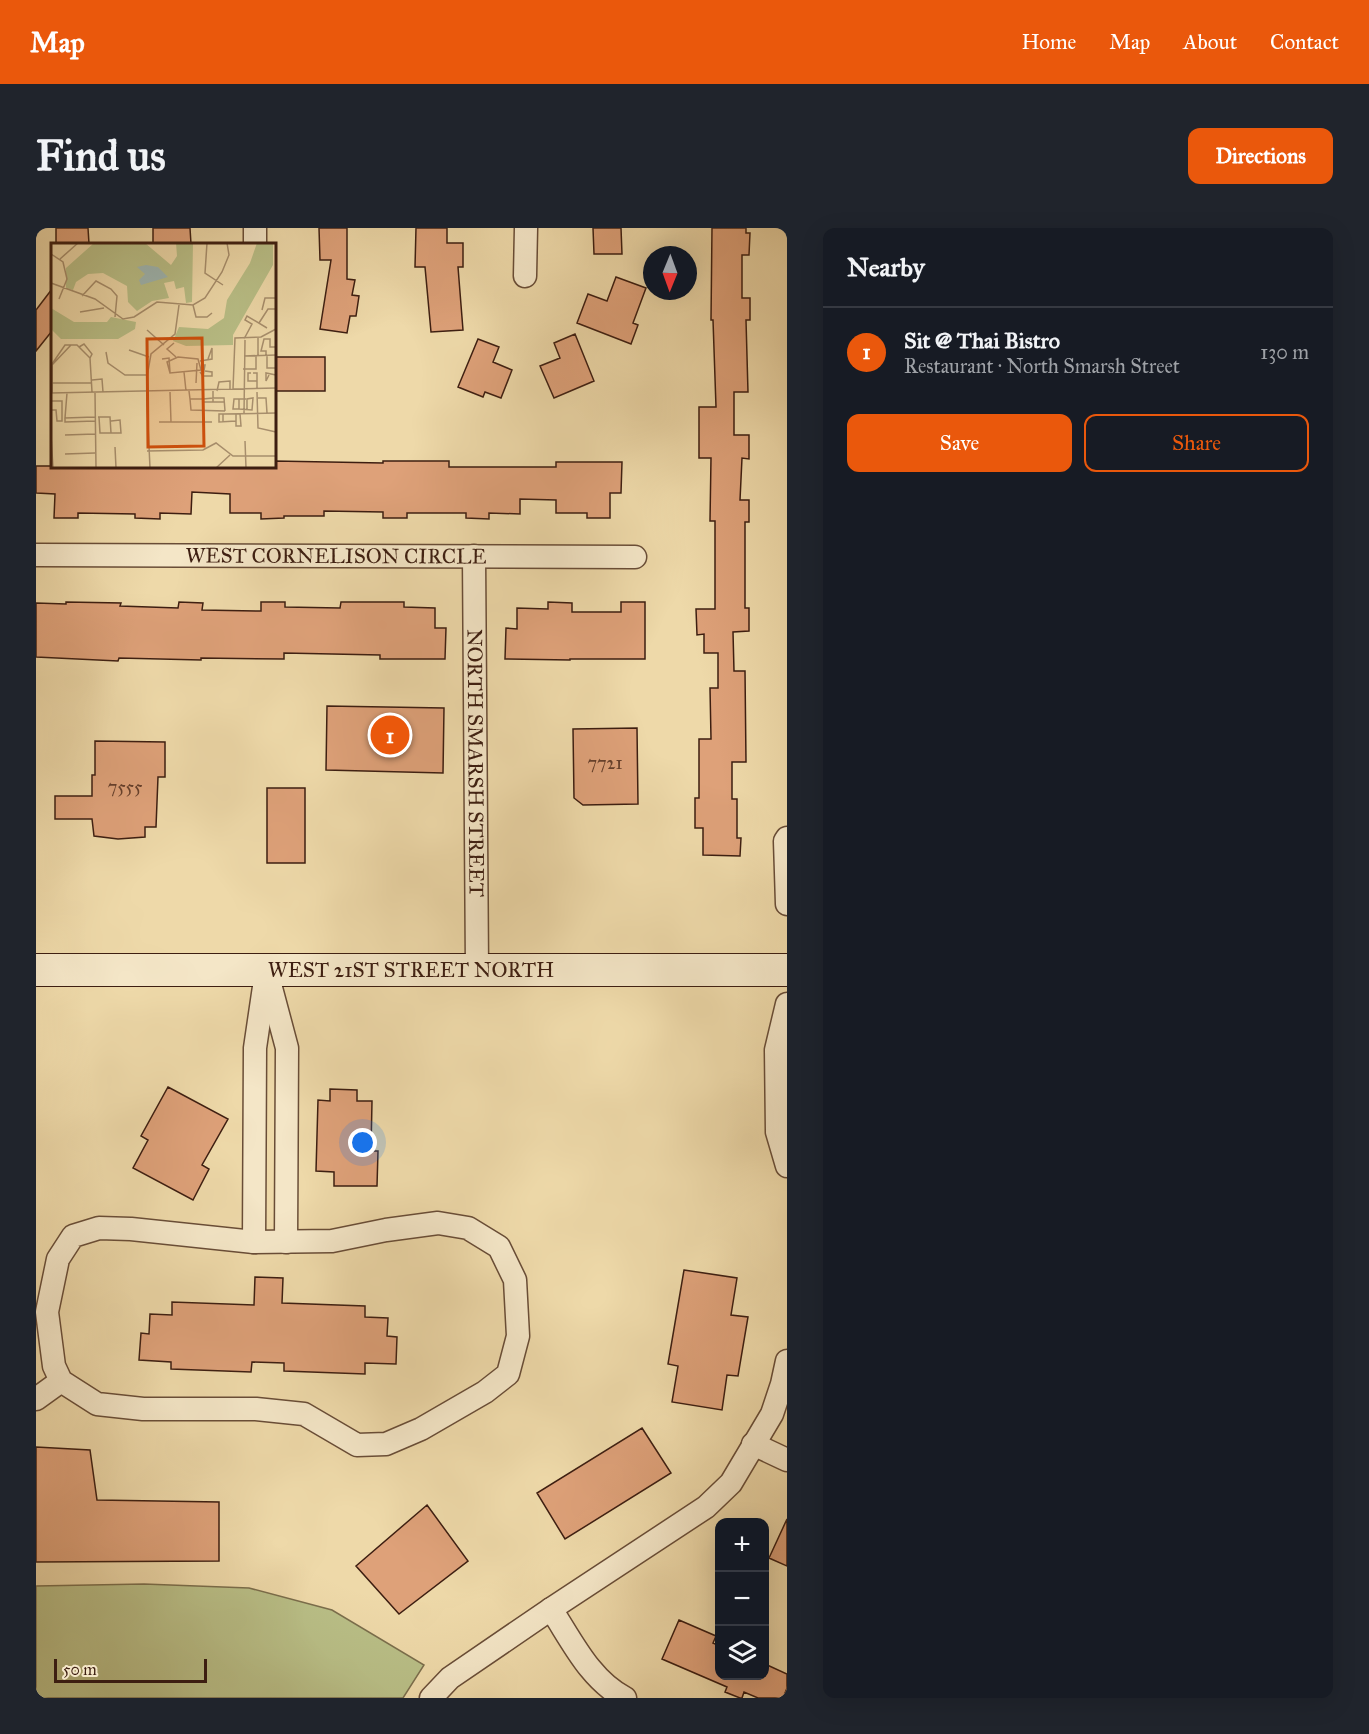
<!DOCTYPE html>
<meta charset="utf-8">
<style>
:root{--surface:#171b24;--page:#20242c;--text:#f1f3f6;--muted:#9ea1a6;--line:#363941;--accent:#ea580c}
body{margin:0;font-family:"IM FELL Great Primer",serif;background:var(--page);color:var(--text)}
.controls{position:absolute;right:18px;bottom:18px;display:grid;overflow:hidden;border-radius:12px;box-shadow:0 6px 24px #0002}
.controls button{width:54px;height:54px;display:grid;place-items:center;padding:0;border:0;border-bottom:2px solid var(--line);background:var(--surface);color:var(--text);font:30px sans-serif}
.compass{position:absolute;left:607px;top:18px;width:54px;height:54px;border-radius:50%;background:var(--surface);box-shadow:0 6px 24px #0002;rotate:181deg}
.scale{position:absolute;left:18px;bottom:15px;width:153px;box-sizing:border-box;padding-left:6px;border:3px solid #3d1e11;border-top:0;font-size:16px;line-height:21px;white-space:nowrap;color:#3d1e11;-webkit-text-stroke:4px #f4e6c7;paint-order:stroke}
.you{position:absolute;left:327px;top:915px;width:21px;height:21px;margin:-15px;border:4px solid #fff;border-radius:50%;background:#1a73e8;box-shadow:0 0 0 9px #1a73e833}
.badge{display:grid;place-items:center;width:39px;height:39px;border-radius:50%;background:var(--accent);color:#fff;font-size:20px;font-weight:700}
.pin{position:absolute;translate:-50% -50%;border:3px solid #fff;box-shadow:0 2px 6px #0006}
.list{margin:0;padding:0;list-style:none}
h2{display:flex;justify-content:space-between;align-items:center;height:78px;margin:0;padding:0 24px;font-size:26px}
h2 small{font-size:20px;font-weight:400;color:var(--muted)}
.list li{display:grid;grid-template-columns:39px 1fr auto;gap:18px;align-items:center;box-sizing:border-box;height:90px;padding:0 24px;border-top:2px solid var(--line)}
.list b{display:block;font-size:22px;white-space:nowrap}
.list p{margin:0;font-size:20px;white-space:nowrap;color:var(--muted)}
.list em{font-size:20px;font-style:normal;color:var(--muted)}
.actions{display:flex;gap:12px;padding:18px 24px}
.actions a{flex:1;padding:14px 0;border:2px solid var(--accent);border-radius:12px;text-align:center;font-size:21px;color:var(--accent)}
.actions .main{background:var(--accent);color:#fff}
.icon{flex:none;width:33px;height:33px;fill:none;stroke:currentColor;stroke-width:2;stroke-linecap:round;stroke-linejoin:round}
.map{position:relative;flex:none;width:751px;height:1470px;overflow:hidden;border-radius:12px}
header{display:flex;align-items:center;gap:36px;box-sizing:border-box;height:84px;padding:0 30px;background:var(--accent);color:#fff}
header strong{font-size:28px}
nav{display:flex;gap:33px;margin-inline-start:auto;font-size:21px}
.intro{display:flex;align-items:center;justify-content:space-between;box-sizing:border-box;height:144px;padding:0 36px}
h1{margin:0;font-size:42px}
.button{padding:15px 27px;border-radius:12px;background:var(--accent);color:#fff;font-size:21px;font-weight:700}
main{display:flex;gap:36px;padding:0 36px}
aside{flex:1;background:var(--surface);border-radius:12px;box-shadow:0 6px 24px #0002}
.map>svg:first-child{display:block}
.green{fill:#b9bf87;stroke:#7b6e4c;stroke-width:1.5}
.building{fill:#dea179;stroke:#3d1e11;stroke-width:1.5}
.lines{fill:none;stroke-linecap:round;stroke-linejoin:round}
.street-casing{stroke:#694d37;stroke-width:25}
.secondary-casing{stroke:#3d1e11;stroke-width:34}
.street{stroke:#f4e6c7;stroke-width:22}
.secondary{stroke:#f4e6c7;stroke-width:32}
.labels{text-anchor:middle;stroke-width:5;stroke-linejoin:round;paint-order:stroke}
.number-label{font-size:18px;fill:#653f2b}
.street-label{font-size:21px;fill:#3d1e11;stroke:#f4e6c7}
.inset-road{fill:none;stroke:#a78e6c;stroke-width:1.5}
.view{fill:#ce500d;fill-opacity:0.15;stroke:#ce500d;stroke-width:3}
.inset-edge{fill:none;stroke:#3d1e11;stroke-width:3}
</style>
<header>
<strong>Map</strong>
<nav><a>Home</a><a>Map</a><a>About</a><a>Contact</a></nav>
</header>
<div class="intro"><h1>Find us</h1><a class="button">Directions</a></div>
<main>
<div class="map">
<svg width="751" height="1470" viewBox="0 0 751 1470">
<rect width="100%" height="100%" fill="#eed9a9"/>
<filter id="stains"><feTurbulence type="fractalNoise" baseFrequency=".00333" numOctaves="4"/><feColorMatrix values="0 0 0 0 .2 0 0 0 0 .09 0 0 0 0 .02 0 0 0 .5 -.17"/></filter>
<radialGradient id="worn" r=".72"><stop offset=".6" stop-color="#630" stop-opacity="0"/><stop offset="1" stop-color="#630" stop-opacity=".3"/></radialGradient>
<path class="green" d="M108 1356 213 1360 296 1382 388 1437 367 1470H0V1358Z"/>
<path class="building" d="M20 0H52L53 16H20Z
M117 0H154L155 16H117Z
M283 0H311V51L319 52 316 67 323 68 320 88H314L311 105 284 101 295 32H284Z
M380 0H411V15H427V39H422L427 102 395 104 389 39H379Z
M557 0H585L586 26H558Z
M676 0H710V5H714L713 27H706V70H714V92H710L712 164H698V207H713V231L706 230 704 272H713V294H709V380H713V403L697 404 698 443H709L710 534H696V571H701V610H705L704 628 667 627V600H659V570H663V511H675L674 460H682V425H668V406L661 407 660 381H679V293H674L675 230H663V179H680L677 92H675Z
M580 49 610 60 597 95 602 97 595 116 541 95 552 66 571 73Z
M16 61V103L0 123V82Z
M539 106 558 153 518 170 504 138 524 130 518 115Z
M442 111 463 119 457 134 476 142 465 170 449 164 447 169 422 159Z
M238 129H289V163H238Z
M238 233 347 235V233H413V239H520V234H586L585 265H574V290H551V285H520V272L484 271V286L453 285V291L430 290V285H371V290H347V284L288 283V288H248V290L225 291V285H194V266L156 264 155 286 124 285V291L99 290V286L42 285V290H18L19 266 0 265V238H238Z
M30 374 85 375 84 378 142 380 143 374 167 375 166 382 225 383V374H249V379L304 380 305 374H368V379L399 380V400H410L409 431H344V427L248 425V431L165 430V432L83 430 82 433 0 429V375L30 376Z
M512 374 536 375V384H585V374H609V431H534V432L469 431 470 400 481 401V380L512 381Z
M291 478 408 480 407 545 290 542Z
M601 500 602 576 547 577 538 570 537 501Z
M59 513 129 514V549H122L120 599H109V609L82 611 58 608 56 591H19V568H56V547H59Z
M231 560H269V635H231Z
M132 859 192 891 166 937 173 941 157 972 97 940 112 912 105 908Z
M294 861 321 862V873H336L335 923H342L341 958H298V944L280 943 282 872 294 873Z
M648 1042 701 1050 695 1087 712 1089 702 1148 691 1147 686 1182 636 1174 642 1138 632 1136Z
M219 1049 247 1050 246 1075 329 1078V1089L352 1090 351 1108 361 1109 360 1136 329 1135V1146L248 1143V1135L216 1134 215 1144 135 1141V1134L103 1132 105 1105 113 1106 114 1086 136 1087V1074L218 1077Z
M606 1200 635 1245 529 1311 501 1265Z
M0 1219 54 1222 61 1272 183 1274V1333L0 1334Z
M391 1277 432 1333 363 1386 320 1338Z
M751 1291V1338L733 1330Z
M643 1392 680 1408 677 1415 684 1418V1448H729V1436L751 1446V1460L747 1470H722L708 1464 706 1470H704L689 1464 691 1459 626 1431Z"/>
<g class="lines">
<g class="street-casing">
<g id="street">
<path d="M219 0V16"/>
<path d="M489 48 490 0"/>
<path id="s1" d="M0 327 599 329"/>
<path id="s2" d="M438 328 441 741"/>
<path d="M751 610 749 613 751 676"/>
<path d="M230 741 251 820 250 1014"/>
<path d="M751 776 740 822 741 904 751 938"/>
<path d="M402 995 432 1000 463 1019 479 1052 482 1108 472 1146 449 1164 385 1201 350 1216 321 1217 268 1186 220 1181H107L61 1176 25 1153 18 1138 11 1084 22 1031 37 1008 63 1000 95 1001 218 1014 296 1013 350 1002Z"/>
<path d="M218 1014 219 820 229 752"/>
<path d="M0 1171 25 1153"/>
<path d="M717 1216 751 1232"/>
<path d="M515 1381C536 1413 554 1452 589 1470"/>
<path d="M395 1470 414 1450 515 1381 670 1279 695 1255 736 1186 746 1156 751 1133"/>
</g>
</g>
<g class="secondary-casing">
<g id="secondary">
<path id="s3" d="M0 742H751"/>
</g>
</g>
<use href="#street" class="street"/>
<use href="#secondary" class="secondary"/>
</g>
<g class="labels">
<g class="number-label">
<text x="569" y="541">7721</text>
<text x="89" y="565">7555</text>
</g>
<g class="street-label">
<text dy="7" stroke="none"><textPath href="#s1" startOffset="300">WEST CORNELISON CIRCLE</textPath></text>
<text dy="7" stroke="none"><textPath href="#s2" startOffset="207">NORTH SMARSH STREET</textPath></text>
<text dy="7" stroke="none"><textPath href="#s3" startOffset="375">WEST 21ST STREET NORTH</textPath></text>
</g>
</g>
<g transform="translate(15 15)">
<rect width="225" height="225" fill="#eed9a9"/>
<path d="M43 0H94L120 22 126 13 125 0H142L141 59 135 60 133 44 125 46 123 38 113 40 118 55 101 58 86 68 77 59 76 43 52 30 37 31 25 39 22 47 15 45V25ZM206 0H222V22L182 92V102L135 103 122 98 128 84 157 86 173 75 176 57 199 20ZM0 65 23 79H56L60 74 85 79 84 86 67 96H10L0 86Z" fill="#b9bf87"/>
<path d="M95 22 107 24 117 34 90 42 88 37 94 31 86 24Z" fill="#9eb7b3"/>
<path class="inset-road" d="M156 0 154 30 172 42M0 11 12 19 16 36 8 56M9 16 27 0M0 40 44 56 72 76 83 74 106 59 142 62 154 55 171 29 178 12 176 0M31 53 45 38 60 46 66 53 64 74M142 62 145 74H156L161 70M211 67 214 55H225M29 69 53 65M208 80 217 66H225M96 87 113 102M207 94V113M193 96 201 81 194 77 196 73 216 85M123 100 116 106 125 114M28 104 33 101 41 111 39 115M78 107 98 114M55 109 57 120 74 132H96M193 113 225 112M215 113V108H210L213 96H219V104H225M216 113V125H225M127 114 147 116 150 127 119 130 116 119ZM111 116 118 115 119 129M149 118 161 116V105L157 116M1 121 14 102H20M192 126H205V113M133 129 135 148M149 129 152 133 154 122H150M200 130H197V138H206M202 130H206V145M218 132 215 138V130L225 132M152 133H161V129L154 128M96 134 100 111 124 91 128 62M41 137 51 136 52 149M1 140H41M145 140 146 120M182 146 184 95 210 94 225 86M138 148 139 156H152L162 155V148M166 148 168 139 179 138V146M96 149V160V134V149M119 149 120 179M206 149 207 185 225 189M0 150 225 145M1 150V122L20 102H26L39 115 41 149M16 150 14 175 44 174M44 150 45 225M207 155H215L216 170M139 156 140 167 174 168M152 156V159H173M188 156V166H182L183 156H195M1 158H11V178H6L5 167H1M162 159V155H173L174 168M96 160 99 225M188 166 201 167 202 155 196 156V166M172 171 225 170M193 171 194 97M47 174H59L60 190M48 174 49 190H70L69 177 60 178M14 175V179L44 178M185 178V183H190L189 171M108 179H161M172 179V171H168V179L185 178V171M0 192 2 225M14 192 44 191M194 198 195 225M64 204 65 225M96 208 152 207 165 200 182 213H225M14 211 44 210M165 225 179 212"/>
<path class="view" d="M151 95 153 203 97 204 96 96Z"/>
<rect width="225" height="225" class="inset-edge"/>
</g>
<rect width="100%" height="100%" filter="url(#stains)"/>
<rect width="100%" height="100%" fill="url(#worn)"/>
</svg>
<div class="controls">
<button>+</button>
<button>−</button>
<button><svg class="icon" aria-label="layers" viewBox="0 0 24 24"><path d="M12 4l9 5-9 5-9-5zM3 14l9 5 9-5"/></svg></button>
</div>
<svg class="compass" viewBox="-18 -18 36 36"><path d="M0-13l5 13h-10z" fill="#e53935"/><path d="M0 13l5-13h-10z" fill="#9ea1a6"/></svg>
<div class="scale">50 m</div>
<div class="you"></div>
<div class="pin badge" style="left:354px;top:507px">1</div>
</div>
<aside>
<h2>Nearby<small></small></h2>
<ul class="list">
<li><span class="badge">1</span><div><b>Sit @ Thai Bistro</b><p>Restaurant · North Smarsh Street</p></div><em>130 m</em></li>
</ul>
<div class="actions"><a class="main">Save</a><a>Share</a></div>
</aside>
</main>
